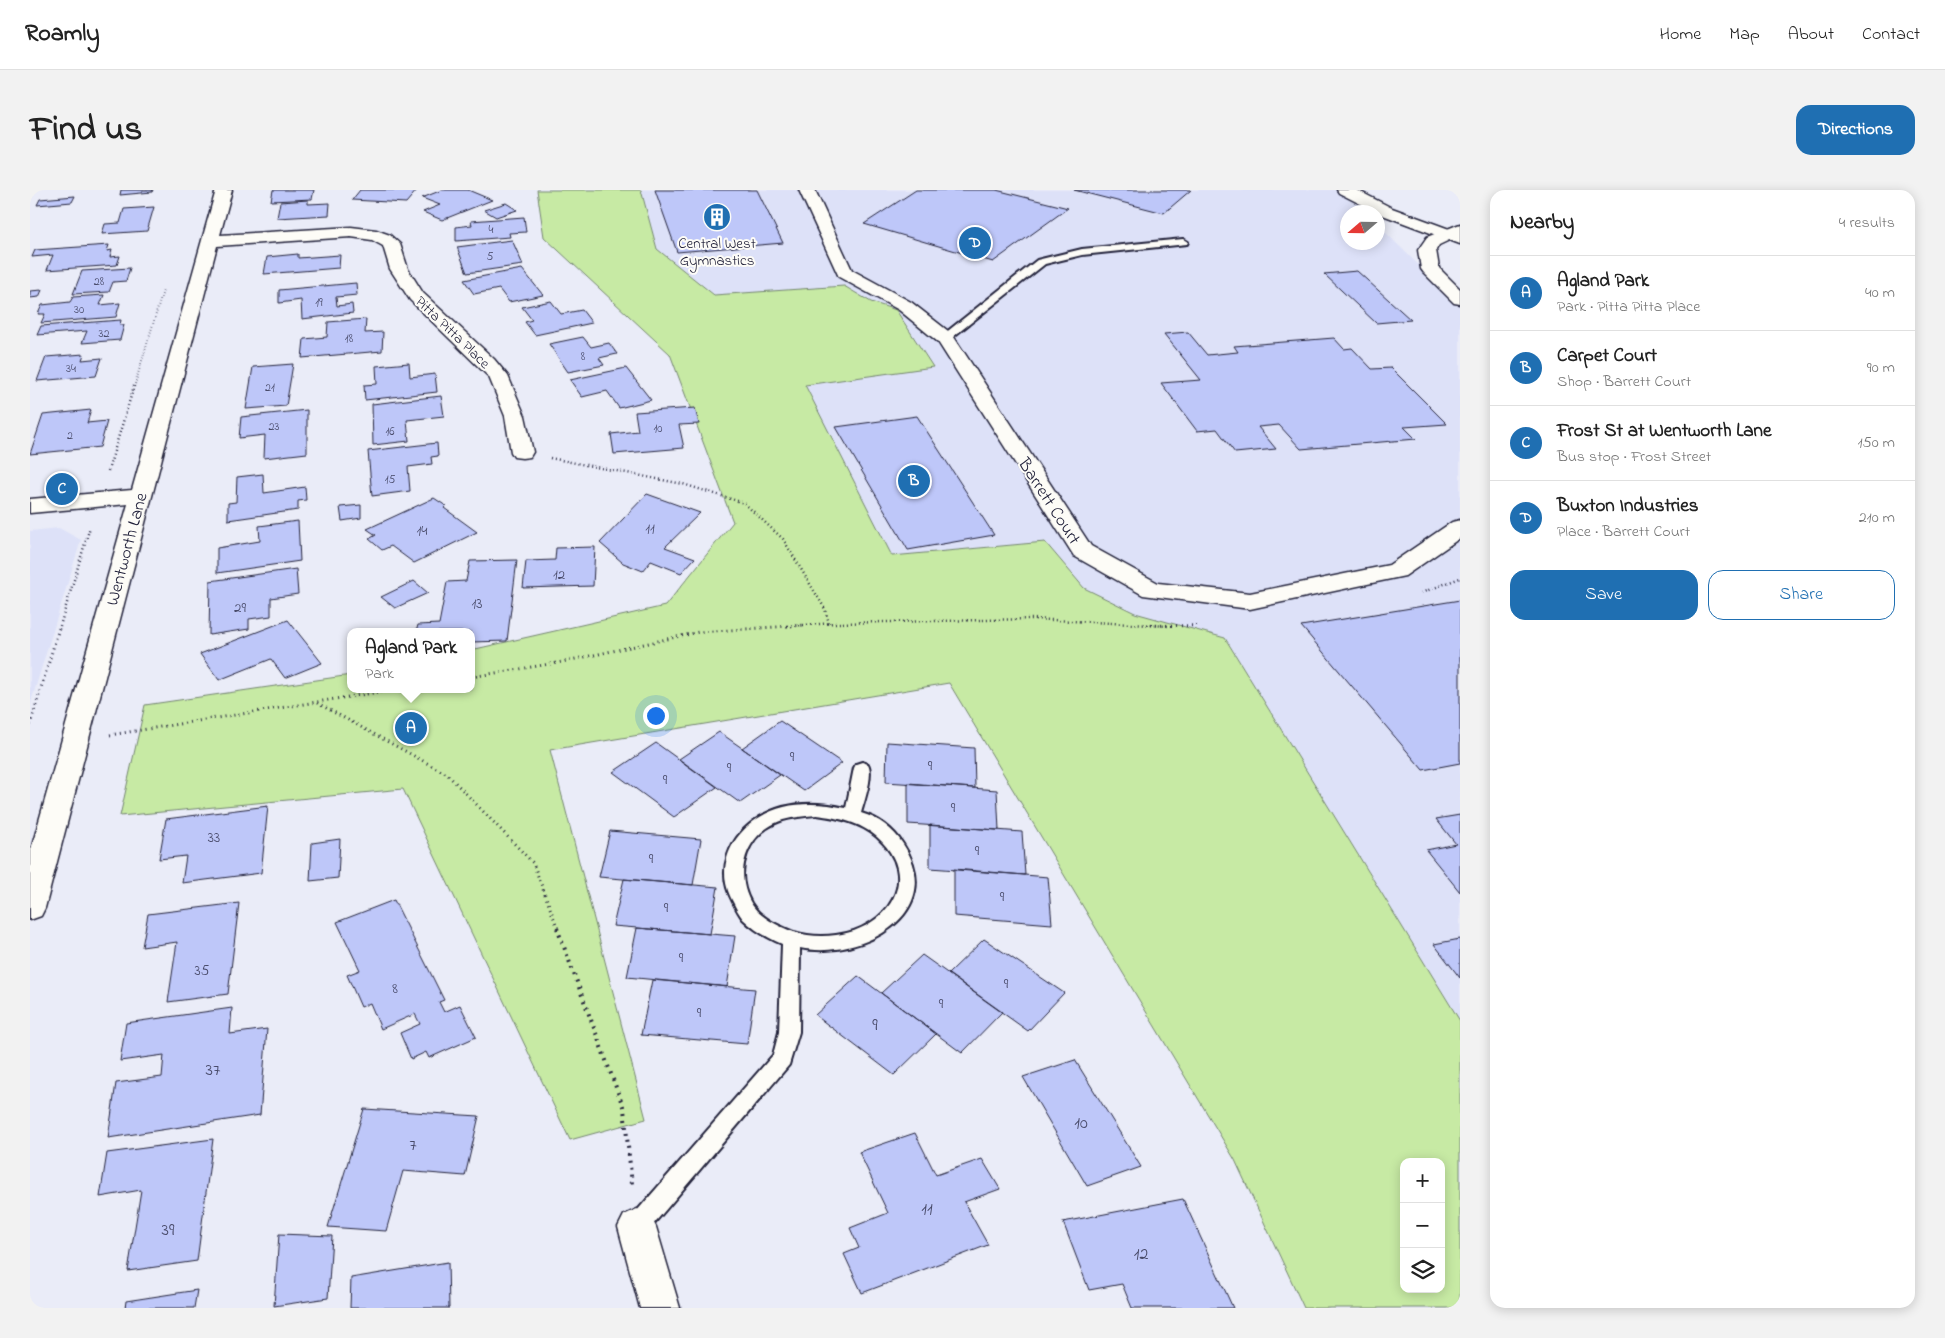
<!DOCTYPE html>
<meta charset="utf-8">
<style>
:root{--surface:#fff;--page:#f2f2f2;--text:#222;--muted:#767676;--line:#e0e0e0;--accent:#1f6fb2}
body{margin:0;font-family:"Indie Flower",sans-serif;background:var(--page);color:var(--text)}
.controls{position:absolute;right:15px;bottom:15px;display:grid;overflow:hidden;border-radius:10px;box-shadow:0 2px 12px #0003}
.controls button{width:45px;height:45px;display:grid;place-items:center;padding:0;border:0;border-bottom:1px solid var(--line);background:var(--surface);color:var(--text);font:25px sans-serif}
.compass{position:absolute;left:1310px;top:15px;width:45px;height:45px;border-radius:50%;background:var(--surface);box-shadow:0 2px 12px #0003;rotate:250deg}
.you{position:absolute;left:625px;top:525px;width:18px;height:18px;margin:-12px;border:4px solid #fff;border-radius:50%;background:#1a73e8;box-shadow:0 0 0 8px #1a73e833}
.badge{display:grid;place-items:center;width:32px;height:32px;border-radius:50%;background:var(--accent);color:#fff;font-size:16px;font-weight:700}
.pin{position:absolute;translate:-50% -50%;border:2px solid #fff;box-shadow:0 1px 5px #0006}
.popup{position:absolute;left:317px;top:438px;width:128px;height:65px;box-sizing:border-box;display:grid;place-content:center;border-radius:10px;background:var(--surface);filter:drop-shadow(0 1px 4px #0005);font-size:16px;white-space:nowrap;color:var(--muted)}
.popup b{font-size:19px;color:var(--text)}
.popup::after{content:'';position:absolute;left:50%;top:100%;margin-left:-10px;border:10px solid transparent;border-top-color:var(--surface)}
.list{margin:0;padding:0;list-style:none}
h2{display:flex;justify-content:space-between;align-items:center;height:65px;margin:0;padding:0 20px;font-size:21px}
h2 small{font-size:16px;font-weight:400;color:var(--muted)}
.list li{display:grid;grid-template-columns:32px 1fr auto;gap:15px;align-items:center;box-sizing:border-box;height:75px;padding:0 20px;border-top:1px solid var(--line)}
.list b{display:block;font-size:19px;white-space:nowrap}
.list p{margin:0;font-size:16px;white-space:nowrap;color:var(--muted)}
.list em{font-size:16px;font-style:normal;color:var(--muted)}
.actions{display:flex;gap:10px;padding:15px 20px}
.actions a{flex:1;padding:11px 0;border:1px solid var(--accent);border-radius:15px;text-align:center;font-size:18px;color:var(--accent)}
.actions .main{background:var(--accent);color:#fff}
.icon{flex:none;width:28px;height:28px;fill:none;stroke:currentColor;stroke-width:2;stroke-linecap:round;stroke-linejoin:round}
.map{position:relative;flex:none;width:1430px;height:1118px;overflow:hidden;border-radius:15px}
header{display:flex;align-items:center;gap:30px;box-sizing:border-box;height:70px;padding:0 25px;background:var(--surface);border-bottom:1px solid var(--line)}
header strong{font-size:24px}
nav{display:flex;gap:28px;margin-inline-start:auto;font-size:18px}
.intro{display:flex;align-items:center;justify-content:space-between;box-sizing:border-box;height:120px;padding:0 30px}
h1{margin:0;font-size:35px}
.button{padding:12px 22px;border-radius:15px;background:var(--accent);color:#fff;font-size:18px;font-weight:700}
main{display:flex;gap:30px;padding:0 30px}
aside{flex:1;background:var(--surface);border-radius:15px;box-shadow:0 2px 12px #0003}
.map>svg:first-child{display:block}
.built{fill:#dde1f8}
.green{fill:#c7eaa4;stroke:#748670;fill-rule:evenodd}
.building{fill:#bec7f9;stroke:#22223b}
.lines{fill:none;stroke-linecap:round;stroke-linejoin:round}
.service-casing{stroke:#22223b;stroke-width:4}
.minor-casing{stroke:#22223b;stroke-width:3}
.tertiary-casing{stroke:#22223b;stroke-width:3}
.path-far3{stroke:#22223b;stroke-width:2;stroke-dasharray:0.5 2.5;stroke-linecap:butt}
.path-far2{stroke:#22223b;stroke-width:2.5;stroke-dasharray:1 3;stroke-linecap:butt}
.path-far1{stroke:#22223b;stroke-width:3;stroke-dasharray:1 4;stroke-linecap:butt}
.path{stroke:#22223b;stroke-width:4;stroke-dasharray:2 5;stroke-linecap:butt}
.service{fill:#fdfcf7;fill-rule:evenodd}
.minor{fill:#fdfcf7;fill-rule:evenodd}
.tertiary{fill:#fdfcf7;fill-rule:evenodd}
.labels{text-anchor:middle;stroke-width:4;stroke-linejoin:round;paint-order:stroke}
.far-number-label{font-size:12px;fill:#494b6a}
.far-poi-label{font-size:15px;fill:#22223b;stroke:#fdfcf7}
.far-street-label{font-size:15px;fill:#22223b;stroke:#fdfcf7}
.number-label{font-size:15px;fill:#494b6a}
.street-label{font-size:18px;fill:#22223b;stroke:#fdfcf7}
.near-number-label{font-size:18px;fill:#494b6a}
</style>
<header>
<strong>Roamly</strong>
<nav><a>Home</a><a>Map</a><a>About</a><a>Contact</a></nav>
</header>
<div class="intro"><h1>Find us</h1><a class="button">Directions</a></div>
<main>
<div class="map">
<svg width="1430" height="1118" viewBox="0 0 1430 1118">
<rect width="100%" height="100%" fill="#eaecf8"/>
<filter id="ink" filterUnits="userSpaceOnUse"><feTurbulence type="fractalNoise" baseFrequency=".02" numOctaves="2"/><feDisplacementMap in="SourceGraphic" scale="10" xChannelSelector="R" yChannelSelector="G"/><feConvolveMatrix kernelMatrix="1 2 1 2 8 2 1 2 1" color-interpolation-filters="sRGB"/></filter>
<g filter="url(#ink)">
<path class="built" d="M611 0H1312L1335 22H1318V52H1348V35L1430 116V831L1195 448 1105 423 1054 398 1015 352 862 366 774 195 903 177 866 120 841 112 814 96 684 105 627 59Z
M29 338 51 350 0 515V341Z"/>
<path class="green" d="M507 0H611L627 59 684 105 814 96 841 112 866 120 903 177 775 195 862 366 1015 352 1054 398 1105 423 1195 448 1430 831V1118H1274L1205 970 919 493 520 560 616 929 540 950 373 599 90 626 115 515 321 485V499H441V460L635 416 703 332 640 164 514 47ZM1374 972H1411V1099H1374Z"/>
<path class="building" d="M91 0H123L122 2 90 5Z
M243 0H284L282 9 241 11Z
M330 0H387L376 13 322 10Z
M412 0H438L462 10 412 30 393 22 410 15 392 8Z
M625 0H727L753 53 647 62Z
M886 0H966L1038 18 963 72 834 34Z
M1044 0H1161L1134 23Z
M45 6 42 12 7 15 10 9Z
M278 10V14L300 13 299 25 247 28 250 12Z
M476 13 487 20 466 27 454 20Z
M124 17 117 41 72 44 75 34 90 33 94 19Z
M494 27 496 42 479 43 480 47 426 51V37L442 35 441 31Z
M482 50 493 75 437 83 427 57Z
M79 55 77 61 82 60 80 67 90 66 87 75 17 80 23 65 2 67 5 60Z
M268 64V68L310 65 309 78 234 84 237 67Z
M100 78 96 91 83 92 79 102 43 104 52 81Z
M492 79 513 105 479 112 469 99 444 104 434 90Z
M1327 81 1381 130 1346 133 1294 84Z
M326 93 327 105 306 107 307 116 322 114 323 123 272 129 271 110 249 113V100Z
M12 100 9 107 0 108V101Z
M74 105 70 115 90 113 86 127 11 133 15 124H8L12 115 40 112 43 107Z
M521 111 531 124 552 120 562 133 505 145 495 132 502 130 492 117Z
M336 129 335 143 353 142 352 161 272 168 274 149 297 147 298 132Z
M91 130 90 135H94L90 150 52 153 57 141 7 145 11 136Z
M1158 142 1177 165 1208 162 1204 156 1304 148 1314 159 1322 158 1342 179 1361 178 1417 234 1374 237 1386 249 1271 259 1249 235 1228 237 1246 259 1205 263 1187 239 1167 241 1131 193 1171 190 1134 144Z
M553 147 561 157 579 153 587 164 569 168 574 175 538 182 519 154Z
M54 164 52 170 72 168 66 186 7 191 16 167Z
M379 173 380 187 405 184 407 202 335 210 334 195 347 194 346 176Z
M263 174 256 216 216 219 223 177Z
M596 178 621 210 589 218 577 201 552 207 540 190Z
M411 206 414 226 377 230 379 251 343 255 342 214Z
M665 218 669 234 649 235 654 258 584 264 581 244 608 241 605 222Z
M61 220 57 233 77 231 70 257 0 264 13 225Z
M277 220V263L234 268 235 245 209 248 211 227Z
M887 226 964 345 878 360 806 237Z
M407 253 408 266 401 267 402 274 378 277 380 301 342 306 338 261Z
M233 284 234 303 275 297 276 310 268 311V320L198 330V313L206 312 207 287Z
M617 304 670 323 635 357 665 368 651 383 621 371 613 381 593 373 570 353Z
M404 308 416 316 414 318 447 342 384 373 361 356 352 360 339 349 346 345 337 339Z
M331 315V328L312 331 310 317Z
M268 331 270 371 187 383V358L230 351 229 336Z
M565 357 563 396 493 398 496 371 525 370 526 358Z
M487 370 477 451 441 452V442H386L388 435 409 434 417 392 436 391 440 371Z
M266 379 268 404 241 408V426L219 429V439L179 445 180 391Z
M384 391 398 403 365 418 351 407Z
M1430 410V573L1393 580 1271 436Z
M258 430 292 473 255 488 241 469 189 490 170 464Z
M750 531 812 573 774 601 712 558Z
M689 542 712 558 750 585 710 613 649 569Z
M857 552 944 558 945 598 856 592Z
M626 553 687 597 644 627 583 582Z
M878 593 967 600 969 640 878 634Z
M238 616 231 683 152 693 156 666 129 669 136 629Z
M1430 625V702L1396 660 1426 654 1406 629Z
M900 635 992 642 995 685 900 678Z
M580 641 671 649 663 695 569 687Z
M310 649 308 688 280 691 282 653Z
M924 679 1018 687 1022 734 924 726Z
M594 689 688 697 680 744 583 736Z
M364 710 414 810 409 812 414 822 430 815 446 847 399 868 396 862 381 869 370 843 390 834 385 824 351 839 340 813 331 817 317 785 330 780 307 732Z
M209 713 198 804 138 812 147 752 112 757 118 724Z
M607 738 705 746 697 797 597 787Z
M954 749 1034 803 998 841 918 784Z
M1430 749V788L1404 754Z
M892 765 972 822 932 863 851 803Z
M828 786 906 844 864 885 785 825Z
M622 790 725 799 717 854 611 845Z
M202 818 200 844 237 839 230 925 78 948 86 893 132 887 134 865 90 871 96 833Z
M1045 870 1111 977 1057 996 993 887Z
M334 919 449 926 435 986 373 981 356 1041 298 1037Z
M885 943 906 985 952 969 970 999 934 1012 958 1055 832 1103 814 1064 829 1058 820 1038 858 1023 829 962Z
M183 949 167 1071 98 1081 111 1000 70 1007 77 963Z
M1153 1009 1203 1118H1102L1092 1094 1059 1100 1033 1032Z
M249 1044 302 1046 298 1108 244 1116Z
M418 1072 419 1118H320L321 1088Z
M167 1100 164 1118H95L96 1111Z"/>
<g class="lines">
<g class="service-casing">
<path id="service" d="M1153 49 1158 52 1157 54 1052 65 1015 74 919 150 915 151 909 148 1007 70 1052 59Z
M832 572 838 574C844 584 834 612 831 623 849 628 863 639 873 654 919 723 831 771 770 758L769 842 759 875 615 1044 607 1047 599 1044 596 1037 599 1030 743 865 749 842 752 754C738 748 724 740 713 729 709 724 706 718 703 712 685 680 699 646 730 627 755 611 788 612 816 618L824 578 826 574ZM787 625C808 628 830 632 847 647 893 688 857 739 806 745 792 747 777 746 764 742 749 736 730 728 721 713 703 681 717 642 753 630 764 627 776 626 787 625Z"/>
</g>
<g class="minor-casing">
<path id="minor" d="M186 0H202L190 45 321 37 346 40 360 45 370 54 378 79 393 103 464 169 478 186 495 226 503 262 500 267 492 268 484 267 481 262 475 226 459 187 380 110 360 79 353 56 342 50 321 47 187 56 15 718 11 726 0 730V663L98 314 0 323V309L102 300Z
M769 0H785L822 80 881 112 922 144 1061 356 1128 393 1220 403 1359 375 1422 332 1430 330V348L1375 386 1220 419 1113 405 1044 366 908 152 869 120 809 87Z
M1430 34V45L1409 55 1406 60 1409 78 1430 99V114L1424 113 1394 83 1391 79 1388 60 1397 47Z
M607 1019 620 1025 626 1037 650 1118H610L588 1037 594 1025Z"/>
</g>
<g class="tertiary-casing">
<path id="tertiary" d="M1307 0H1327L1362 18 1430 43V54L1350 24 1309 3Z"/>
</g>
<path class="path-far3" d="M105 194 133 101"/>
<path class="path-far2" d="M520 268 653 294 714 313 753 349 795 419 799 433
M78 281 105 193
M1391 403 1430 388
M30 436 60 337
M757 436 807 433 1003 429 1140 436
M1166 436H1170"/>
<path class="path-far1" d="M1116 435 1170 436
M441 487 532 472 669 442 776 435
M287 513 417 584 503 673 528 739
M0 535 30 435
M80 545 368 499"/>
<path class="path" d="M527 738 594 919 602 994"/>
<use href="#service" class="service"/>
<use href="#minor" class="minor"/>
<use href="#tertiary" class="tertiary"/>
</g>
</g>
<defs>
<g id="building-disc" transform="scale(1.4375)"><circle r="9.5" fill="#1f6fb2" stroke="#fdfcf7"/><path d="M-4-6H4V6H1V3H-1V6H-4ZM-2.5-4.3h1.7v1.8h-1.7ZM.8-4.3h1.7v1.8H.8ZM-2.5-1h1.7V.8h-1.7ZM.8-1h1.7V.8H.8Z" fill="#fff"/></g>
</defs>
<g fill-rule="evenodd">
<use href="#building-disc" x="687" y="27"/>
</g>
<g class="labels">
<g class="far-number-label">
<text x="461" y="43">4</text>
<text x="460" y="70">5</text>
<text x="69" y="95">28</text>
<text x="289" y="116">19</text>
<text x="49" y="123">30</text>
<text x="74" y="147">32</text>
<text x="319" y="152">18</text>
<text x="553" y="170">8</text>
<text x="41" y="182">34</text>
<text x="240" y="201">21</text>
<text x="244" y="240">23</text>
<text x="628" y="242">10</text>
<text x="360" y="245">16</text>
<text x="40" y="249">2</text>
<text x="360" y="293">15</text>
</g>
<g class="far-poi-label">
<text x="687" y="58">Central West<tspan x="687" dy="17">Gymnastics</tspan></text>
</g>
<g class="far-street-label">
<text transform="translate(423 142) rotate(44)" y="5">Pitta Pitta Place</text>
</g>
<g class="number-label">
<text x="620" y="343">11</text>
<text x="392" y="345">14</text>
<text x="529" y="389">12</text>
<text x="447" y="418">13</text>
<text x="210" y="422">29</text>
<text x="762" y="571">9</text>
<text x="900" y="580">9</text>
<text x="699" y="582">9</text>
<text x="635" y="594">9</text>
<text x="923" y="622">9</text>
<text x="184" y="652">33</text>
<text x="947" y="665">9</text>
<text x="621" y="673">9</text>
<text x="972" y="711">9</text>
<text x="636" y="722">9</text>
<text x="651" y="772">9</text>
<text x="172" y="785">35</text>
<text x="976" y="798">9</text>
<text x="365" y="803">8</text>
<text x="911" y="818">9</text>
<text x="669" y="827">9</text>
</g>
<g class="street-label">
<text transform="translate(1020 311) rotate(57)" y="6">Barrett Court</text>
<text transform="translate(96 359) rotate(-75)" y="6">Wentworth Lane</text>
</g>
<g class="near-number-label">
<text x="845" y="840">9</text>
<text x="183" y="885">37</text>
<text x="1051" y="938">10</text>
<text x="383" y="960">7</text>
<text x="897" y="1024">11</text>
<text x="138" y="1045">39</text>
<text x="1111" y="1069">12</text>
</g>
</g>
</svg>
<div class="controls">
<button>+</button>
<button>−</button>
<button><svg class="icon" aria-label="layers" viewBox="0 0 24 24"><path d="M12 4l9 5-9 5-9-5zM3 14l9 5 9-5"/></svg></button>
</div>
<svg class="compass" viewBox="-18 -18 36 36"><path d="M0-13l5 13h-10z" fill="#e53935"/><path d="M0 13l5-13h-10z" fill="#767676"/></svg>
<div class="you"></div>
<div class="pin badge" style="left:381px;top:538px">A</div>
<div class="popup"><b>Agland Park</b>Park</div>
<div class="pin badge" style="left:884px;top:291px">B</div>
<div class="pin badge" style="left:32px;top:299px">C</div>
<div class="pin badge" style="left:945px;top:53px">D</div>
</div>
<aside>
<h2>Nearby<small>4 results</small></h2>
<ul class="list">
<li><span class="badge">A</span><div><b>Agland Park</b><p>Park · Pitta Pitta Place</p></div><em>40 m</em></li>
<li><span class="badge">B</span><div><b>Carpet Court</b><p>Shop · Barrett Court</p></div><em>90 m</em></li>
<li><span class="badge">C</span><div><b>Frost St at Wentworth Lane</b><p>Bus stop · Frost Street</p></div><em>150 m</em></li>
<li><span class="badge">D</span><div><b>Buxton Industries</b><p>Place · Barrett Court</p></div><em>210 m</em></li>
</ul>
<div class="actions"><a class="main">Save</a><a>Share</a></div>
</aside>
</main>
